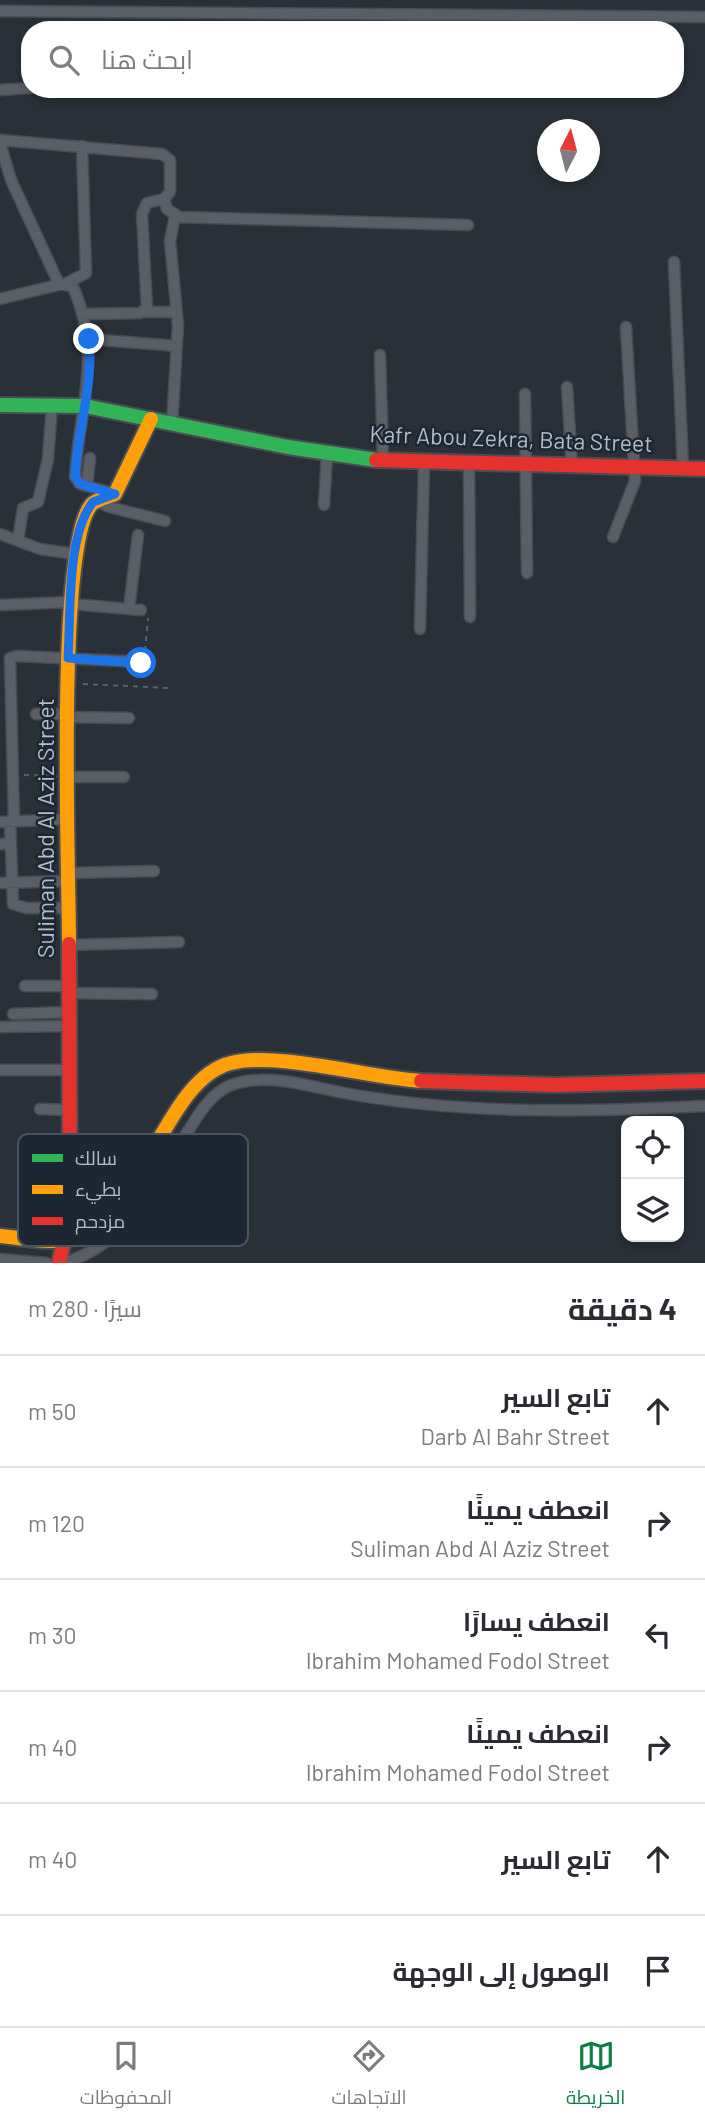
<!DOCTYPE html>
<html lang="ar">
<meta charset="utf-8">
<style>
:root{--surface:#fff;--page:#f7f7f7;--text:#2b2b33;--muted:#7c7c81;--line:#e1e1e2;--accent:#0b8043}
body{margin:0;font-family:Barlow,Cairo,sans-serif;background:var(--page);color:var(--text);direction:rtl}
.controls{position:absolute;right:21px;bottom:21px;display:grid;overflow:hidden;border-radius:14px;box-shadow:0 4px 10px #0003}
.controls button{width:63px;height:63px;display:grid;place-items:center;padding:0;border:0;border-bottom:2px solid var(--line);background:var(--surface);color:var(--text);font:35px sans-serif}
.compass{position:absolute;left:537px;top:119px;width:63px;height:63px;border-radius:50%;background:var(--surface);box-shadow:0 4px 10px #0003;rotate:6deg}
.stop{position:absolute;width:21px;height:21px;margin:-16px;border:5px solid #1a73e8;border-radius:50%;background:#fff}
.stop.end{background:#1a73e8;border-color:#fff;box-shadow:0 2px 7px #0008}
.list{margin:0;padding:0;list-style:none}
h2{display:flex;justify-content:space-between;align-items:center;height:91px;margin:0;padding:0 28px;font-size:30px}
h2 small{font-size:23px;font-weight:400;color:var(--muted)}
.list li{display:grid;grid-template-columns:46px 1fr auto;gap:21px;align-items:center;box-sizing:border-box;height:112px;padding:0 28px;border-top:2px solid var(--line)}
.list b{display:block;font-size:26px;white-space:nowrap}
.list p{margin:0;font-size:23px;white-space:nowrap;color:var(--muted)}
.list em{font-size:23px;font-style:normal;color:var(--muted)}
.icon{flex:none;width:38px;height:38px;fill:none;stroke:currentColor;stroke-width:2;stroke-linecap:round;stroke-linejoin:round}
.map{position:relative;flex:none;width:705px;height:1263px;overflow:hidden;direction:ltr}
.search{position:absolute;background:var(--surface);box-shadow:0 4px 10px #0003;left:21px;right:21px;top:21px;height:77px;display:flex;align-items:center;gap:18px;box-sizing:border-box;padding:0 24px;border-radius:28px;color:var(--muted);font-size:26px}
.sheet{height:763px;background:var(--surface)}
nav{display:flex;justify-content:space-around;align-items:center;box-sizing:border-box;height:98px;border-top:2px solid var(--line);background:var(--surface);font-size:19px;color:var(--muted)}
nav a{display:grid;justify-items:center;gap:4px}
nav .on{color:var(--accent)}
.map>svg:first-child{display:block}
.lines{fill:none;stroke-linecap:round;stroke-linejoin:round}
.street-casing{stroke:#484c53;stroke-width:13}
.fast-casing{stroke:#484c53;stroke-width:18}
.slow-casing{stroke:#484c53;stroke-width:18}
.jam-casing{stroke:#484c53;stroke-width:18}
.path{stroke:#5d636a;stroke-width:2;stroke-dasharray:5 5;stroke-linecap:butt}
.street{stroke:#5a5e66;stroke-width:10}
.fast{stroke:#30b455;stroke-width:14}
.slow{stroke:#ff9f0a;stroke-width:14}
.jam{stroke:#e5322d;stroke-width:14}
.route{stroke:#1a73e8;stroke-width:9}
.labels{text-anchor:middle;stroke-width:5;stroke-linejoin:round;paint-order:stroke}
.street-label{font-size:23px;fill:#b4bcc9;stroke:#1d2633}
.key{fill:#1d2633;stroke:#4a5360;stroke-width:2}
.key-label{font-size:19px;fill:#b4bcc9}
</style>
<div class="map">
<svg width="705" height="1263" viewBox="0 0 705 1263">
<rect width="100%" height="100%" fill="#2a3038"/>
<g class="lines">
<g class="street-casing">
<path id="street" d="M0 11 705 17
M0 90 30 88
M0 140 162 154 170 160V192L164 199 167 209 179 217 468 225
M0 143 11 180 59 284
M674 262 683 468
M67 283 86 273 82 146
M0 299 62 284 73 287C103 354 79 409 75 477L80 484 115 494
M143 312H176
M82 314 140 313 147 308 142 214 147 203 164 199
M89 339 177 346
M380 355 383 460
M567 387 572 466
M525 394 527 573
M172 424 178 325 170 241 175 216
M469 465 470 617
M87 486 90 458
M96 500 109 507 165 521
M324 505 327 454
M0 534 40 549 75 554
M613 537 635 481 626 327
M18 540 23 508 38 502 48 459 52 405
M72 604 141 610
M0 605 72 602
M129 609 138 535
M420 629 424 462
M36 714H68
M68 717 129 718
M70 777H124
M10 821 13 904 26 908H68
M14 821 10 658 17 656 142 662
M0 822 68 819
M0 844 11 843
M68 873 154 871
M0 883 68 881
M69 945 179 942
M25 986H69
M69 993 152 994
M13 1014 69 1012
M0 1027 70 1026
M0 1070H70
M40 1109 70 1110
M0 1259 47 1263
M62 1263C127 1247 157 1180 190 1128 200 1112 211 1094 229 1086 262 1072 305 1085 339 1092 459 1115 583 1112 705 1106"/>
</g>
<g class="fast-casing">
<path id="fast" d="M0 405 85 406 288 447 376 460"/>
</g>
<g class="slow-casing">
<path id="slow" d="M69 944C69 871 56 549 91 505 96 499 108 497 115 494L151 419
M0 1236C24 1238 56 1246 79 1236 147 1206 166 1079 231 1063 277 1051 370 1078 421 1081"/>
</g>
<g class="jam-casing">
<path id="jam" d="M376 460 705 469
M421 1081 554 1085 705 1081
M59 1263 70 1213 69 944"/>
</g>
<path class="path" d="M145 651 148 618
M83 684 170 688
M24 775 57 776"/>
<use href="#street" class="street"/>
<use href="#fast" class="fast"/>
<use href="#slow" class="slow"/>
<use href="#jam" class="jam"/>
</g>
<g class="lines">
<path class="route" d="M89 339C94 384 77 431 75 477L80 484 115 494 93 502C66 536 71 616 68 658L141 663"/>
</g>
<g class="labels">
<g class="street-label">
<text transform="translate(511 439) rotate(2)" y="8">Kafr Abou Zekra, Bata Street</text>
<text transform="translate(46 828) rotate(-90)" y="8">Suliman Abd Al Aziz Street</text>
</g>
</g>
<rect x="18" y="1134" width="230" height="112" rx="10" class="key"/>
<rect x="32" y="1154" width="31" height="8" fill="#30b455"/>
<rect x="32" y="1185" width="31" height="9" fill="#ff9f0a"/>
<rect x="32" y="1217" width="31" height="8" fill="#e5322d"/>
<g class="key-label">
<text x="75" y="1165">سالك</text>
<text x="75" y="1196">بطيء</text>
<text x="75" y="1228">مزدحم</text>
</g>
</svg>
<div class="controls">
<button><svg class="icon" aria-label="locate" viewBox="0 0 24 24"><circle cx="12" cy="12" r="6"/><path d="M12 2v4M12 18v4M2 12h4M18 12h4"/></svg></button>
<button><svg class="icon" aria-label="layers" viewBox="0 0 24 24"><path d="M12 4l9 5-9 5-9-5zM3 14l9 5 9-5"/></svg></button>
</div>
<svg class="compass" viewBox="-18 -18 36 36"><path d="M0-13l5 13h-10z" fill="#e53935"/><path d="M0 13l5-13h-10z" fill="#7c7c81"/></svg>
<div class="stop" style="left:141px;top:663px"></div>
<div class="stop end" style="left:89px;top:339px"></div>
<div class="search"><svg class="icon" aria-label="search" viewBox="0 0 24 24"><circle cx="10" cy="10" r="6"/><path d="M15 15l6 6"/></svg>ابحث هنا</div>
</div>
<section class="sheet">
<h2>4 دقيقة<small>سيرًا · 280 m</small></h2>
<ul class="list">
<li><svg class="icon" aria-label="ahead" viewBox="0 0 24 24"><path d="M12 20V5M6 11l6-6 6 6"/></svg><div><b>تابع السير</b><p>Darb Al Bahr Street</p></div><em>50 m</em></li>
<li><svg class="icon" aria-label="right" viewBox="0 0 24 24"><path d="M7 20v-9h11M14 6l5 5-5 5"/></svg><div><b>انعطف يمينًا</b><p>Suliman Abd Al Aziz Street</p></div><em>120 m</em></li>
<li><svg class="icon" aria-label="left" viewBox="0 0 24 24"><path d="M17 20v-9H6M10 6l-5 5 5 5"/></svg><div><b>انعطف يسارًا</b><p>Ibrahim Mohamed Fodol Street</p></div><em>30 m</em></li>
<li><svg class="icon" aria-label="right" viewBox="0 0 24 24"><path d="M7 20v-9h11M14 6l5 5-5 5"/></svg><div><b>انعطف يمينًا</b><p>Ibrahim Mohamed Fodol Street</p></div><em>40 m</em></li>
<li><svg class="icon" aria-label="ahead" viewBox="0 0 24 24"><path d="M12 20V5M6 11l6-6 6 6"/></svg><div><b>تابع السير</b></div><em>40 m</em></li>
<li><svg class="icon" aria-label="arrive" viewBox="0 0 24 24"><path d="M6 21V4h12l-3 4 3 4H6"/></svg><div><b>الوصول إلى الوجهة</b></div></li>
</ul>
</section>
<nav>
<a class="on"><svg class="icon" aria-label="map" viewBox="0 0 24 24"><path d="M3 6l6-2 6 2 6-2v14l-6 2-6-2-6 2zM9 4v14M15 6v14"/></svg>الخريطة</a>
<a><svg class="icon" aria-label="directions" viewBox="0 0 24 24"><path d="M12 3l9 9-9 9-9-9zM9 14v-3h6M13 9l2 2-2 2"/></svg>الاتجاهات</a>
<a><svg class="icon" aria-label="saved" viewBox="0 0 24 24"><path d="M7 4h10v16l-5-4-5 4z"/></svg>المحفوظات</a>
</nav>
